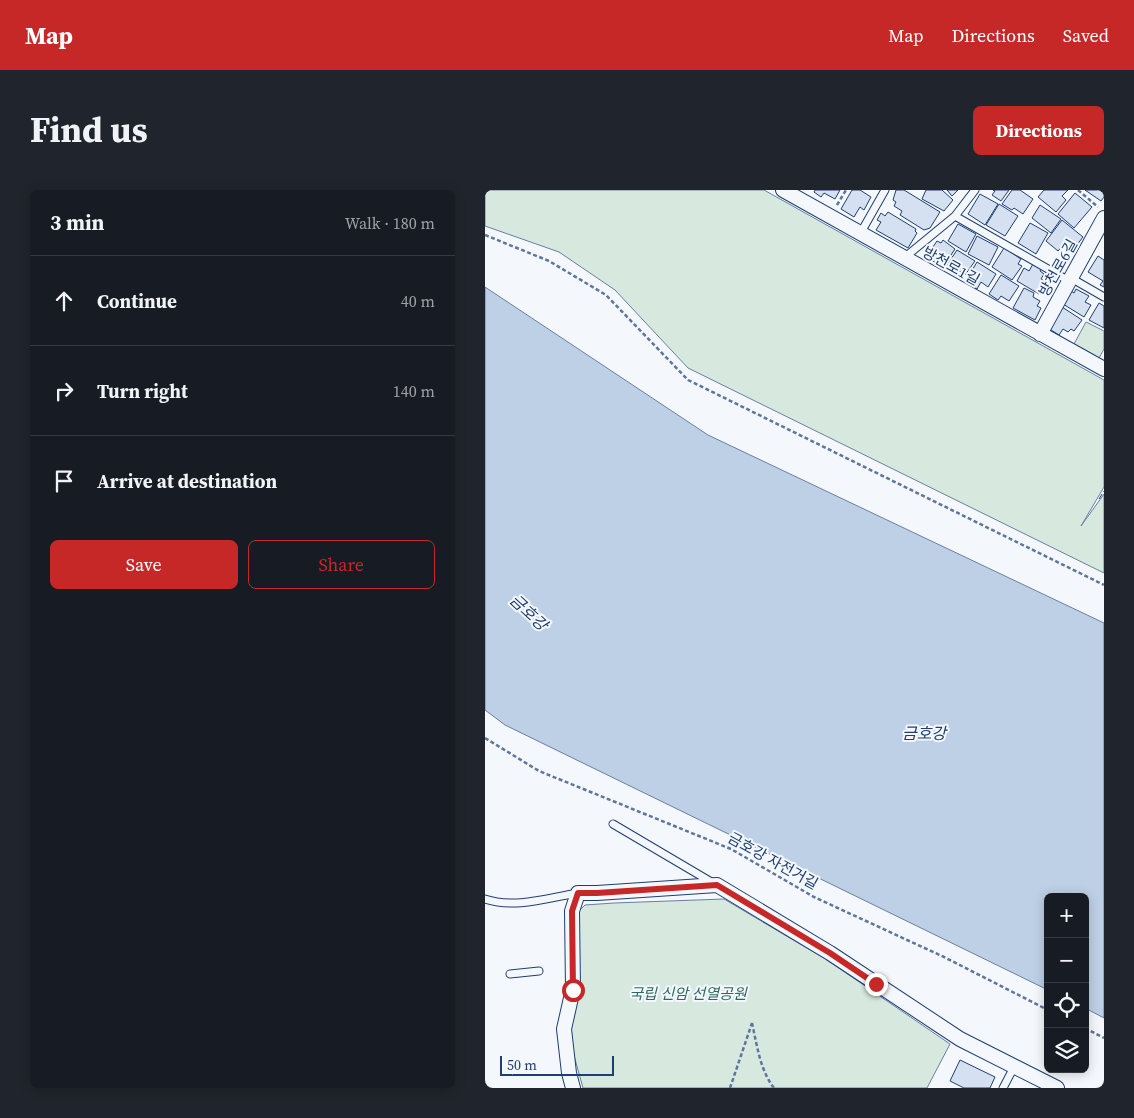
<!DOCTYPE html>
<meta charset="utf-8">
<style>
:root{--surface:#171b24;--page:#20242c;--text:#f1f3f6;--muted:#9ea1a6;--line:#363941;--accent:#c62828}
body{margin:0;font-family:"Source Serif 4","Noto Sans KR",serif;background:var(--page);color:var(--text)}
.controls{position:absolute;right:15px;bottom:15px;display:grid;overflow:hidden;border-radius:8px;box-shadow:0 2px 12px #0003}
.controls button{width:45px;height:45px;display:grid;place-items:center;padding:0;border:0;border-bottom:1px solid var(--line);background:var(--surface);color:var(--text);font:25px sans-serif}
.scale{position:absolute;left:15px;bottom:12px;width:114px;box-sizing:border-box;padding-left:5px;border:2px solid #1d3f73;border-top:0;font-size:14px;line-height:18px;white-space:nowrap;color:#1d3f73;-webkit-text-stroke:4px #f4f7fb;paint-order:stroke}
.stop{position:absolute;width:15px;height:15px;margin:-11px;border:4px solid #c62828;border-radius:50%;background:#fff}
.stop.end{background:#c62828;border-color:#fff;box-shadow:0 1px 5px #0008}
.list{margin:0;padding:0;list-style:none}
h2{display:flex;justify-content:space-between;align-items:center;height:65px;margin:0;padding:0 20px;font-size:21px}
h2 small{font-size:16px;font-weight:400;color:var(--muted)}
.list li{display:grid;grid-template-columns:32px 1fr auto;gap:15px;align-items:center;box-sizing:border-box;height:90px;padding:0 20px;border-top:1px solid var(--line)}
.list b{display:block;font-size:19px;white-space:nowrap}
.list em{font-size:16px;font-style:normal;color:var(--muted)}
.actions{display:flex;gap:10px;padding:15px 20px}
.actions a{flex:1;padding:11px 0;border:1px solid var(--accent);border-radius:8px;text-align:center;font-size:18px;color:var(--accent)}
.actions .main{background:var(--accent);color:#fff}
.icon{flex:none;width:28px;height:28px;fill:none;stroke:currentColor;stroke-width:2;stroke-linecap:round;stroke-linejoin:round}
.map{position:relative;flex:none;width:619px;height:898px;overflow:hidden;border-radius:8px}
header{display:flex;align-items:center;gap:30px;box-sizing:border-box;height:70px;padding:0 25px;background:var(--accent);color:#fff}
header strong{font-size:24px}
nav{display:flex;gap:28px;margin-inline-start:auto;font-size:18px}
.intro{display:flex;align-items:center;justify-content:space-between;box-sizing:border-box;height:120px;padding:0 30px}
h1{margin:0;font-size:35px}
.button{padding:12px 22px;border-radius:8px;background:var(--accent);color:#fff;font-size:18px;font-weight:700}
main{display:flex;gap:30px;padding:0 30px}
aside{flex:1;background:var(--surface);border-radius:8px;box-shadow:0 2px 12px #0003}
.map>svg:first-child{display:block}
.green{fill:#d7e8df;stroke:#687fa3}
.water{fill:#bed0e5;stroke:#687fa3}
.building{fill:#d5e0f0;stroke:#1d3f73}
.lines{fill:none;stroke-linecap:round;stroke-linejoin:round}
.service-casing{stroke:#1d3f73;stroke-width:9}
.minor-casing{stroke:#1d3f73;stroke-width:16}
.path{stroke:#5e769c;stroke-width:2.5;stroke-dasharray:4 2.5;stroke-linecap:butt}
.service{stroke:#f4f7fb;stroke-width:7}
.minor{stroke:#f4f7fb;stroke-width:14}
.fence{stroke:#1d3f73;stroke-width:1;stroke-dasharray:6 2.5;stroke-linecap:butt}
.route{stroke:#c62828;stroke-width:6}
.labels{text-anchor:middle;stroke-width:4;stroke-linejoin:round;paint-order:stroke}
.street-label{font-size:15px;fill:#1d3f73;stroke:#f4f7fb}
.park-label{font-size:15px;font-style:italic;fill:#2c6c60;stroke:#f4f7fb}
.water-label{font-size:16px;font-style:italic;fill:#1d3f73;stroke:#f4f7fb}
</style>
<header>
<strong>Map</strong>
<nav><a>Map</a><a>Directions</a><a>Saved</a></nav>
</header>
<div class="intro"><h1>Find us</h1><a class="button">Directions</a></div>
<main>
<aside>
<h2>3 min<small>Walk · 180 m</small></h2>
<ul class="list">
<li><svg class="icon" aria-label="ahead" viewBox="0 0 24 24"><path d="M12 20V5M6 11l6-6 6 6"/></svg><div><b>Continue</b></div><em>40 m</em></li>
<li><svg class="icon" aria-label="right" viewBox="0 0 24 24"><path d="M7 20v-9h11M14 6l5 5-5 5"/></svg><div><b>Turn right</b></div><em>140 m</em></li>
<li><svg class="icon" aria-label="arrive" viewBox="0 0 24 24"><path d="M6 21V4h12l-3 4 3 4H6"/></svg><div><b>Arrive at destination</b></div></li>
</ul>
<div class="actions"><a class="main">Save</a><a>Share</a></div>
</aside>
<div class="map">
<svg width="619" height="898" viewBox="0 0 619 898">
<rect width="100%" height="100%" fill="#f4f7fb"/>
<path class="green" d="M0 0H279L619 190V297L596 336 619 304V383L203 178 130 100 74 62 0 36Z
M601 132 619 141V159L614 168 589 154Z
M239 709 342 770 465 854 442 898H98L83 844 91 724 100 715 129 713Z"/>
<path class="water" d="M0 97 223 245 619 433V828L600 818V707H563V800L20 535 0 520Z"/>
<path class="building" d="M330 0H355L350 9 339 3 336 7 329 2Z
M367 0H375L386 7 379 20 375 17 369 27 356 19Z
M411 0H419L455 22 445 38 439 40 415 25 417 21 409 16 411 12 408 10Z
M441 0H457L468 10 459 21 437 9Z
M462 0H473L467 6Z
M508 0H524L516 11 507 5 510 1Z
M527 0H535L548 9 538 24 529 18 527 20 517 14Z
M559 0H583L577 6 581 10 571 22 553 7Z
M600 0H619V7L616 11Z
M590 3 607 17 589 38 573 24Z
M495 4 513 14 500 35 483 24Z
M514 14 533 26 520 46 501 35Z
M555 15 576 29 566 43 547 28Z
M403 22 431 39 430 41 432 43 423 58 391 40 396 32 392 30 396 23 400 26Z
M577 30 598 47 588 60 579 54 573 61 561 51Z
M545 33 563 43 551 64 533 53Z
M473 34 491 44 481 62 463 51Z
M492 46 513 57 504 75 483 64Z
M458 50 470 59 458 77 441 67 452 51 456 53Z
M519 58 536 69 533 74 537 76 527 90 507 77Z
M472 60 490 71 480 85 473 80 470 85 460 78Z
M613 66 619 70V97L615 95 618 91 603 82Z
M492 72 511 84 503 97 496 92 492 99 480 92Z
M548 74 556 79 555 81 559 84 556 89 561 92 554 104 532 91 539 78 544 81Z
M516 85 534 96 524 111 516 106 513 110 504 104Z
M539 98 549 103 548 107 555 111 552 116 556 118 550 130 528 118Z
M591 99 604 106 600 112 606 115 599 127 578 114 586 101 589 103Z
M614 113 619 116V138L604 130Z
M577 117 597 130 589 141 586 139 583 142 578 139 574 145 563 138Z
M475 870 510 887 505 898H479L465 891Z"/>
<g class="lines">
<g class="service-casing">
<path id="service" d="M470 26 584 91
M375 44 400 0
M419 68 470 26 490 0
M586 88 619 107
M128 634 228 693
M0 709C31 719 62 708 93 703
M25 784 54 781
M518 898 529 877"/>
</g>
<g class="minor-casing">
<path id="minor" d="M298 0 619 179
M555 144 619 28
M88 898 84 883 79 839 88 799 87 721 93 703H112L232 695 345 763 475 849 572 898"/>
</g>
<path class="path" d="M593 0 613 17
M352 15 361 0
M0 45 64 71 121 105 203 190 619 395
M0 548 54 581 246 659 329 707 459 767 563 820
M267 833C272 855 275 880 289 898
M600 838 619 848
M245 898 267 833"/>
<use href="#service" class="service"/>
<use href="#minor" class="minor"/>
<path class="fence" d="M614 309 619 301"/>
</g>
<g class="lines">
<path class="route" d="M88 800 87 721 93 703H112L232 695 345 763 391 794"/>
</g>
<g class="labels">
<g class="street-label">
<text transform="translate(466 76) rotate(29)" y="5">방천로1길</text>
<text transform="translate(573 78) rotate(-61)" y="5">방천로6길</text>
<text transform="translate(288 671) rotate(29)" y="5">금호강 자전거길</text>
</g>
<g class="park-label">
<text x="203" y="809">국립 신암 선열공원</text>
</g>
<g class="water-label">
<text transform="translate(44 422) rotate(43)" y="6">금호강</text>
<text x="439" y="549">금호강</text>
</g>
</g>
</svg>
<div class="controls">
<button>+</button>
<button>−</button>
<button><svg class="icon" aria-label="locate" viewBox="0 0 24 24"><circle cx="12" cy="12" r="6"/><path d="M12 2v4M12 18v4M2 12h4M18 12h4"/></svg></button>
<button><svg class="icon" aria-label="layers" viewBox="0 0 24 24"><path d="M12 4l9 5-9 5-9-5zM3 14l9 5 9-5"/></svg></button>
</div>
<div class="scale">50 m</div>
<div class="stop" style="left:88px;top:800px"></div>
<div class="stop end" style="left:391px;top:794px"></div>
</div>
</main>
